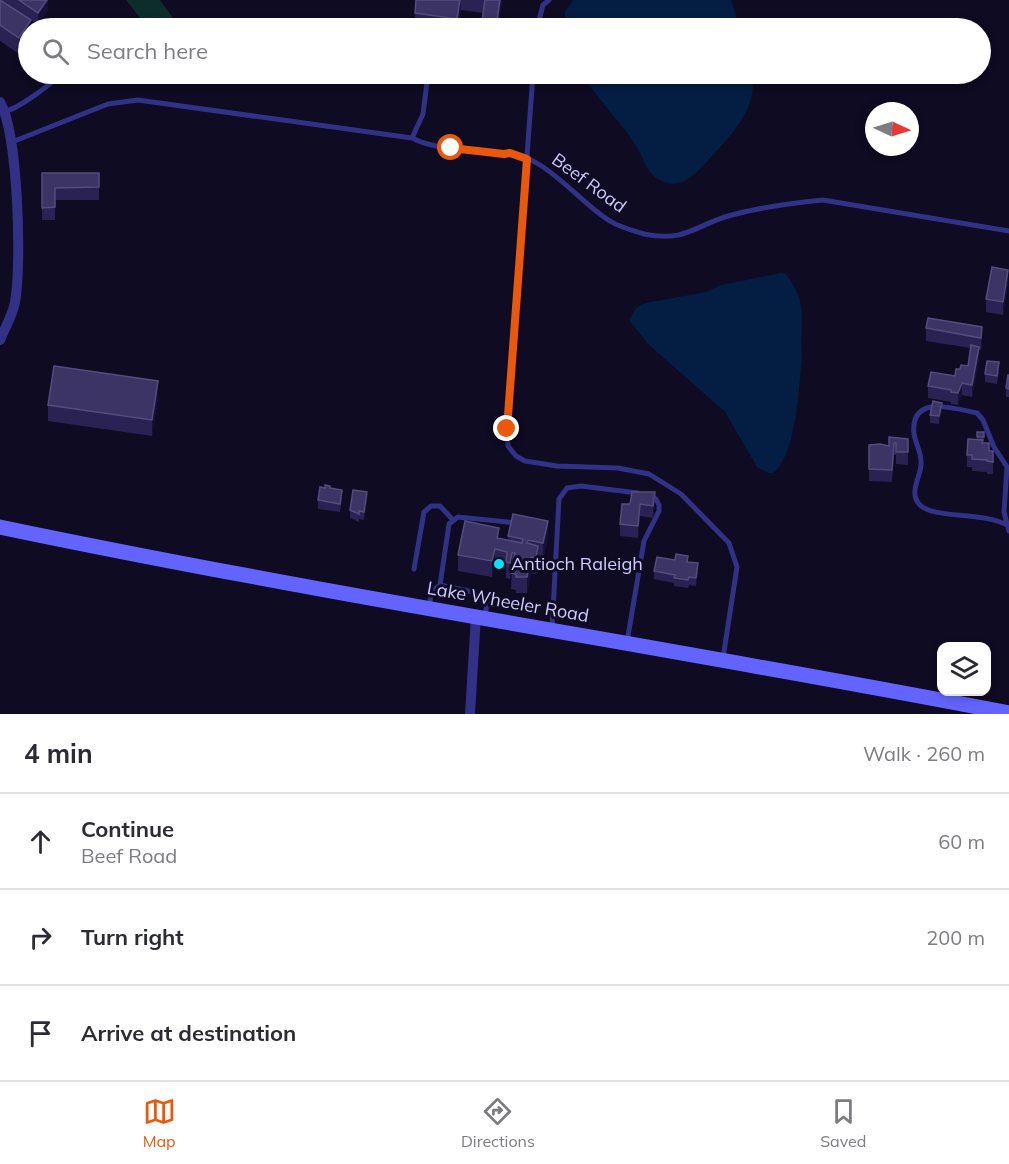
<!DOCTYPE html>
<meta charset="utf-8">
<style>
:root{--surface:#fff;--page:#f2f2f3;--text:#2b2b33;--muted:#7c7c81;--line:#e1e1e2;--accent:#ea580c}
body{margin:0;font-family:Mulish,sans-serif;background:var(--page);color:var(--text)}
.controls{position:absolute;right:18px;bottom:18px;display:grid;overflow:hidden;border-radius:12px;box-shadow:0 3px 9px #0003}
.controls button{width:54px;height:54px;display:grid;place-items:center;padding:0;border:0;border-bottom:2px solid var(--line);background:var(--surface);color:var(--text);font:30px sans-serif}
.compass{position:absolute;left:865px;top:102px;width:54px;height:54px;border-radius:50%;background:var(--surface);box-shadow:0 3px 9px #0003;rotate:94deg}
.stop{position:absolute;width:18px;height:18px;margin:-14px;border:4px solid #ea580c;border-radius:50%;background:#fff}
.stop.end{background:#ea580c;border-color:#fff;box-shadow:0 2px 6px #0008}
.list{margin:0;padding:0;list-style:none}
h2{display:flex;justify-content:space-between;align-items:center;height:78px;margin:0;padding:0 24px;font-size:26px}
h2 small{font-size:20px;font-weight:400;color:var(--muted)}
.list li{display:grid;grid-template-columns:39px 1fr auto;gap:18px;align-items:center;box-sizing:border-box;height:96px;padding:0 24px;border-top:2px solid var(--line)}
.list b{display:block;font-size:22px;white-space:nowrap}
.list p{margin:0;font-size:20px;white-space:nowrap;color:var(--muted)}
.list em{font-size:20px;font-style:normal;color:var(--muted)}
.icon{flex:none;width:33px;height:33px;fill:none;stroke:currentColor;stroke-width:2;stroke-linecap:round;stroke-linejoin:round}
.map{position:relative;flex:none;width:1009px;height:714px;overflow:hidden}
.search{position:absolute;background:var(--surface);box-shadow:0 3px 9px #0003;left:18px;right:18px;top:18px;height:66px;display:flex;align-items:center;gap:15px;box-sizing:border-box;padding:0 21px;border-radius:33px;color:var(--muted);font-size:22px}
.sheet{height:366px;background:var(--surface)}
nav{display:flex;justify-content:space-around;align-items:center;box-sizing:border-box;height:84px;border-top:2px solid var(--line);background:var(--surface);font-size:16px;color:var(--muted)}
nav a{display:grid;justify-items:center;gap:3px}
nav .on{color:var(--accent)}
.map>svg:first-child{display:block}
.green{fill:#0d2d2b}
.water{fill:#041d42}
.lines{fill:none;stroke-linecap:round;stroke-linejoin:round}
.lane{stroke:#313186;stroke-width:5}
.street{stroke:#313186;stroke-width:10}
.secondary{stroke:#6364ff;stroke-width:15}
.wall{fill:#2a2252}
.shaded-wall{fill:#171137}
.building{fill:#3b3465;stroke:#534c7d;stroke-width:1.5}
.route{stroke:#ea580c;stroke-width:8}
.poi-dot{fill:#00e6f7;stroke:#0e0b22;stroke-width:2}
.labels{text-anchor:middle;stroke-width:6;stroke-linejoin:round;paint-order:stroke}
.street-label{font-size:18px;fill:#d0ccff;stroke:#0e0b22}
.poi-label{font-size:18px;fill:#d0ccff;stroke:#0e0b22;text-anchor:start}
</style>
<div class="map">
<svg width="1009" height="714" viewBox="0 0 1009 714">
<rect width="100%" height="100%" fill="#0e0b22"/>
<path class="green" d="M126 0H160L180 28H148Z"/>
<path class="water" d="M573 0H731L740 28H564L565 12Z
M582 74H752C758 108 733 133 712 156 696 173 681 194 656 178 647 172 644 160 639 151 623 123 598 101 582 74Z
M781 273 786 274C810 306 799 320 802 356 799 385 797 455 773 473H768L757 467 725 412 648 344 629 320 636 308 645 303 706 292 721 285Z"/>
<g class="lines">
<path class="lane" d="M537 28 543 5 549 0
M533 74 507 429 508 446 516 456 525 461 557 466 618 468 649 474 681 494 729 543 737 567 723 658
M6 111C19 108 52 84 60 74
M412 138 423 114 428 74
M12 142 108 104 138 100 412 138C434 150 478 151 504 154 539 149 581 204 610 221 619 227 634 231 644 234 687 243 696 224 732 215 761 207 792 203 823 200L1009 231
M1007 525C985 512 931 519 919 504 909 492 920 478 921 465 922 453 916 445 914 434 910 394 953 408 977 413L983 420 994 447 1007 467 1004 512 1009 531
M414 569 424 512 431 506H440L453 520
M440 585 449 524 458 517 517 523
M429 606 432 591 440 585 483 594 487 604 485 616
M552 629 559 499 567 488 581 486 638 493
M627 642 644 541 659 511V505L656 499 650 495"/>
<path class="street" d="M0 102C18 132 22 264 15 302 13 314 5 328 0 340
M470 714 476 616"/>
<path class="secondary" d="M0 527C335 597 673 648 1009 713"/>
</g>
<path class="wall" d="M0 0 2 1V0H48V10L38 25 31 20V28H28V39L19 54 0 41Z
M416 0H502L498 28H481L483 13 461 10 458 28H415V13Z
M42 173H99V200H55V220H42Z
M1008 283 1003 315 986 312V299Z
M982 327V339L981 350H979V359L972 397 962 395 958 405 951 404V402L928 398V386L955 376 960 369 968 366 971 348 926 341V328Z
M999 371 997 384 985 382V374Z
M1009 375V397H1006V388Z
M158 397 152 436 48 421V405Z
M942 411 939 424 930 423V415Z
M977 432H984V441H982V443L989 451H993V474H987V472L972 471V467H967V455L977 440Z
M889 437 908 439V465L896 464V455H894L892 482 869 481V445L889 446Z
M330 488 342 498 340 512 318 509V500Z
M367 500 364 520 359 519V522L350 518V510Z
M630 504H655L653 518 640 516 638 538 620 536V524Z
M508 536 548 537 543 559 538 558 536 574 531 573 527 593H516V590L511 589 512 569 510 579 506 578V567L495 565 492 577 458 571V555L499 538 508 540Z
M688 562 698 571 696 586 689 585 688 588 674 586V583L654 579V571Z"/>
<path class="shaded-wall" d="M47 0H48V10L38 25V13Z
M460 0H461V10L458 28H457V19Z
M500 0H502L498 28H496Z
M31 20V28H28V39L19 54V38Z
M1008 270V283L1003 315V302Z
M982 327V339L981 350V338Z
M979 347V359L972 397V385Z
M158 381V397L152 436V420Z
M962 383V395L958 405V393Z
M942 403V411L939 424V416Z
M367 492V500L364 520V512Z
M655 492V504L653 518V506Z
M640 504V516L638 538V526Z
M548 521V537L543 559V543Z
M538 546V562L536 574V558Z
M495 549V565L492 577V561Z
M512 553V569L510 579V563Z
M531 557V573L527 593V577Z
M698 563V571L696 586V578Z"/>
<path class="building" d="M0 0 31 20 19 38 0 25Z
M19 0H47L38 13Z
M416 0H460L457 19 415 13Z
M485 0H500L496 28H481Z
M42 173H99V187L55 188V207L42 208Z
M992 267 1008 270 1003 302 986 299Z
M928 318 982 327 981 338 926 328Z
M971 345 979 347 972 385 962 383 958 393 951 392V390L928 386 931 372 955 376 956 369H960L961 365 968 366Z
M987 361 999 362 997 376 985 374Z
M54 366 158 381 152 420 48 405Z
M1008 375H1009V389L1006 388Z
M933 401 942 403 939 416 930 415Z
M977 432H984V437H977Z
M889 437 908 439V452H896V443H894L892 470 869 469V445L880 444 889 446Z
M968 439 983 440 982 443H989V451H993V462L987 461V460L972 459V455H967Z
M325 485 330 486V488L342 490 340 504 318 500 320 487 325 488Z
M353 490 367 492 364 512 359 511V514L350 510Z
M632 492H655L653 506 640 504 638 526 620 524 622 504H630Z
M513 514 548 521 543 543 528 540 527 543 538 546 536 558 531 557 527 577H516V574L511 573 515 553H512L510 563 506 562 507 552 495 549 492 561 458 555 465 521 499 528 497 538 522 543 523 539 508 536Z
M676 554 688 556 687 562 698 563 696 578 689 577 688 580 674 578 675 575 654 571 657 557 675 560Z"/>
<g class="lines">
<path class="route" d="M451 148 504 154 510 153 527 159 507 429"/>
</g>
<circle class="poi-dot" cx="499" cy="564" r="6"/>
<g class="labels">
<g class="street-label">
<text transform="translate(589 183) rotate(36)" y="6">Beef Road</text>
<text transform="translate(508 602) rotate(10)" y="6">Lake Wheeler Road</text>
</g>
<g class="poi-label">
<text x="511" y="570">Antioch Raleigh</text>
</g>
</g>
</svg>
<div class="controls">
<button><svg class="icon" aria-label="layers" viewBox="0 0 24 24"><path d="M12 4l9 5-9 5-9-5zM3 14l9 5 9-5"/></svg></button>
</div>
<svg class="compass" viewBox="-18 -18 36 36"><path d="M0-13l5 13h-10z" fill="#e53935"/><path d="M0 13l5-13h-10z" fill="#7c7c81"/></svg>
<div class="stop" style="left:451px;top:148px"></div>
<div class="stop end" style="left:507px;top:429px"></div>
<div class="search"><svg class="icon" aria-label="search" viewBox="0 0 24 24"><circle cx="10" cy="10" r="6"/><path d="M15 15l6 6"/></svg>Search here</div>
</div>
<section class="sheet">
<h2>4 min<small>Walk · 260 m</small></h2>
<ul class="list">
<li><svg class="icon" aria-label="ahead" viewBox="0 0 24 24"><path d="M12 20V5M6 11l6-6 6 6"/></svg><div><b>Continue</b><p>Beef Road</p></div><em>60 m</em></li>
<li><svg class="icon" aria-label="right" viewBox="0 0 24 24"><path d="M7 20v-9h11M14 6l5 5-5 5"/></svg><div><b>Turn right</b></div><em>200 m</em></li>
<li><svg class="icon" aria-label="arrive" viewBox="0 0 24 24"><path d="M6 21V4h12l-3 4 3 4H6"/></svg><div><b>Arrive at destination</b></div></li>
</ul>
</section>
<nav>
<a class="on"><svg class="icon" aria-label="map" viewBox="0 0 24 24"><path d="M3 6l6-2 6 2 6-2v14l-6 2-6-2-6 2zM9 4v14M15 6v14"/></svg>Map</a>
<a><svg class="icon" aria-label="directions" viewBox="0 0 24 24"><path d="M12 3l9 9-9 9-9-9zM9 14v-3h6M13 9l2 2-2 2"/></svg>Directions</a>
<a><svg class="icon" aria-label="saved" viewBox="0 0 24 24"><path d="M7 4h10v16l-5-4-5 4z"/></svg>Saved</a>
</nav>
